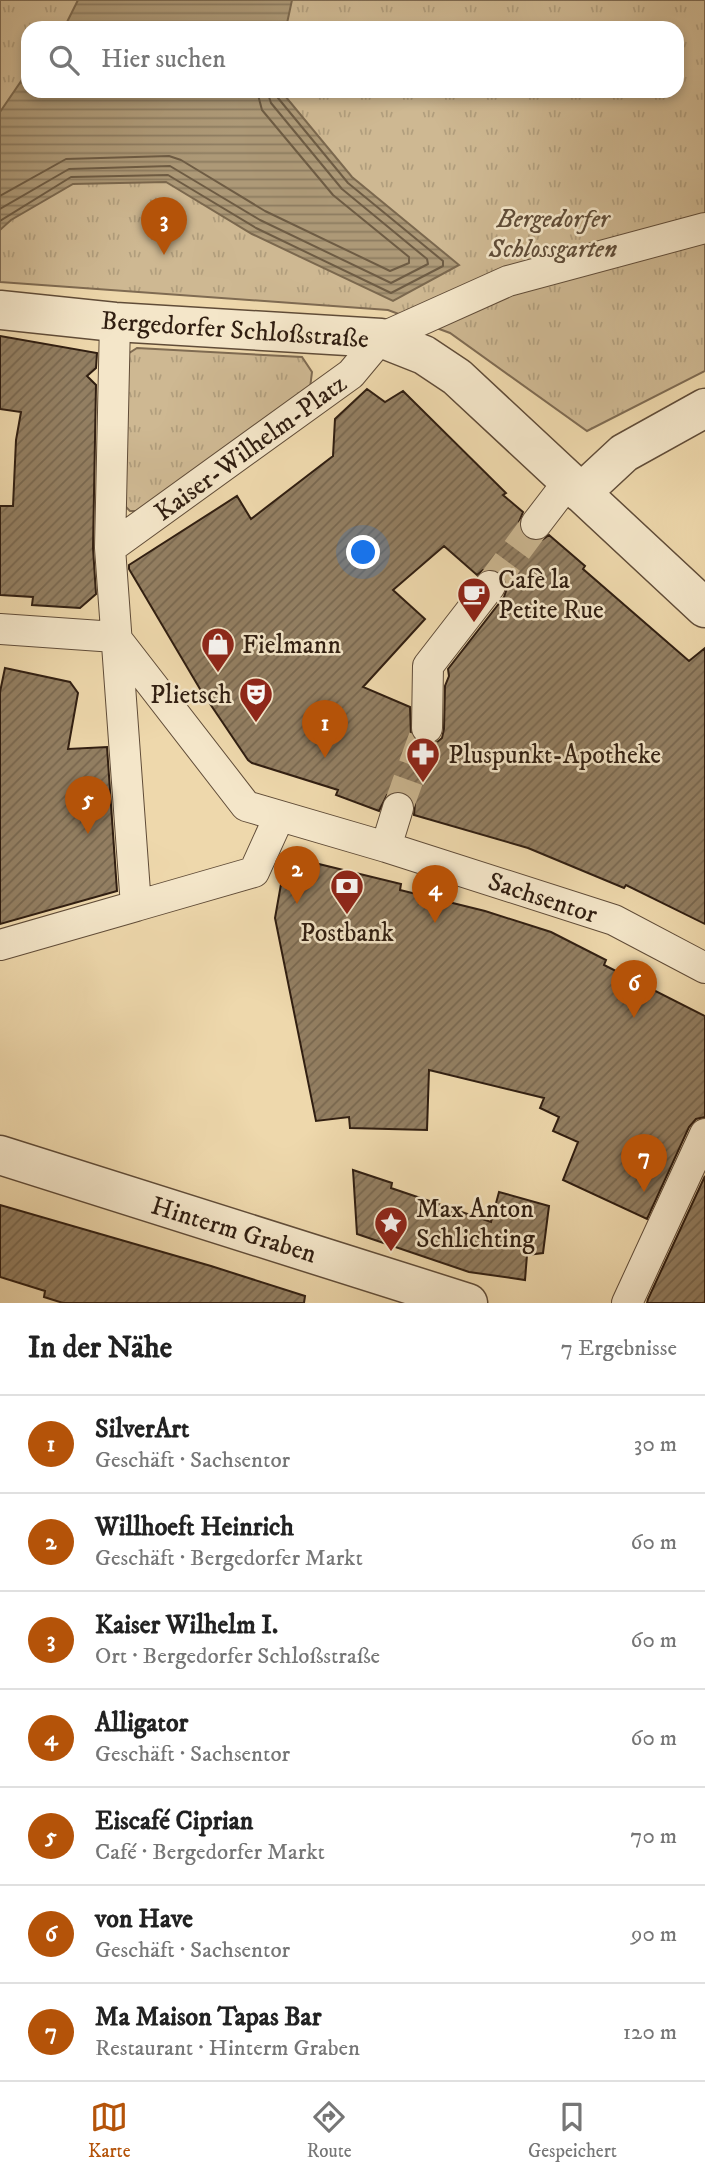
<!DOCTYPE html>
<html lang="de">
<meta charset="utf-8">
<style>
:root{--surface:#fff;--page:#f6f6f6;--text:#222;--muted:#767676;--line:#e0e0e0;--accent:#b45309}
body{margin:0;font-family:"IM FELL DW Pica",serif;background:var(--page);color:var(--text)}
.you{position:absolute;left:364px;top:553px;width:24px;height:24px;margin:-18px;border:5px solid #fff;border-radius:50%;background:#1a73e8;box-shadow:0 0 0 10px #1a73e833}
.badge{display:grid;place-items:center;width:46px;height:46px;border-radius:50%;background:var(--accent);color:#fff;font-size:23px;font-weight:700}
.pin{position:absolute;translate:-50% -58px;filter:drop-shadow(0 2px 4px #0008)}
.pin::after{content:'';position:absolute;top:37px;width:24px;height:21px;background:inherit;clip-path:polygon(0 0,100% 0,50% 100%)}
.list{margin:0;padding:0;list-style:none}
h2{display:flex;justify-content:space-between;align-items:center;height:91px;margin:0;padding:0 28px;font-size:30px}
h2 small{font-size:23px;font-weight:400;color:var(--muted)}
.list li{display:grid;grid-template-columns:46px 1fr auto;gap:21px;align-items:center;box-sizing:border-box;height:98px;padding:0 28px;border-top:2px solid var(--line)}
.list b{display:block;font-size:26px;white-space:nowrap}
.list p{margin:0;font-size:23px;white-space:nowrap;color:var(--muted)}
.list em{font-size:23px;font-style:normal;color:var(--muted)}
.icon{flex:none;width:38px;height:38px;fill:none;stroke:currentColor;stroke-width:2;stroke-linecap:round;stroke-linejoin:round}
.map{position:relative;flex:none;width:705px;height:1303px;overflow:hidden}
.search{position:absolute;background:var(--surface);box-shadow:0 4px 10px #0003;left:21px;right:21px;top:21px;height:77px;display:flex;align-items:center;gap:18px;box-sizing:border-box;padding:0 24px;border-radius:21px;color:var(--muted);font-size:26px}
.sheet{height:777px;background:var(--surface)}
nav{display:flex;justify-content:space-around;align-items:center;box-sizing:border-box;height:98px;border-top:2px solid var(--line);background:var(--surface);font-size:19px;color:var(--muted)}
nav a{display:grid;justify-items:center;gap:4px}
nav .on{color:var(--accent)}
.map>svg:first-child{display:block}
.park{fill:url(#park-tufts);stroke:#7f6b52;stroke-width:2;fill-rule:evenodd}
.water{fill:url(#water-rules);stroke:#7b684e;stroke-width:2}
.lines{fill:none;stroke-linecap:round;stroke-linejoin:round}
.shore{stroke:#6e5c44;stroke-width:2}
.building{fill:url(#building-hatch);stroke:#301e11;stroke-width:2;fill-rule:evenodd}
.pedestrian-tunnel{stroke:#c8b38d;stroke-width:30;stroke-dasharray:30 15;stroke-linecap:butt}
.pedestrian-casing{stroke:#604c38;stroke-width:32}
.minor-casing{stroke:#604c38;stroke-width:41}
.pedestrian{stroke:#f4e6c9;stroke-width:30}
.minor{stroke:#f4e6c9;stroke-width:38}
.labels{text-anchor:middle;stroke-width:5;stroke-linejoin:round;paint-order:stroke}
.park-label{font-size:26px;font-style:italic;fill:#5f4c38;stroke:#f4e6c9}
.street-label{font-size:26px;fill:#301e11;stroke:#f4e6c9}
.poi-label{font-size:26px;fill:#301e11;stroke:#f4e6c9;text-anchor:start}
</style>
<div class="map">
<svg width="705" height="1303" viewBox="0 0 705 1303">
<defs>
<pattern id="park-tufts" width="24" height="20" patternUnits="userSpaceOnUse" patternTransform="scale(1.75)"><rect width="24" height="20" fill="#ceb892"/><path d="M3 7l-1-3M5 7V3M7 7l1-3M15 17l-1-3M17 17v-4M19 17l1-3" fill="none" stroke="#b19e7d"/></pattern>
<pattern id="water-rules" width="6" height="5" patternUnits="userSpaceOnUse" patternTransform="scale(1.75)"><rect width="6" height="5" fill="#ad9977"/><path d="M0 2.5h6" fill="none" stroke="#8d7c60"/></pattern>
<pattern id="building-hatch" width="6" height="6" patternUnits="userSpaceOnUse" patternTransform="scale(1.75)"><rect width="6" height="6" fill="#937f62"/><path d="M-1 1l2-2M0 6l6-6M5 7l2-2" fill="none" stroke="#78674f"/></pattern>
</defs>
<rect width="100%" height="100%" fill="#eed8ac"/>
<filter id="stains"><feTurbulence type="fractalNoise" baseFrequency=".00286" numOctaves="4"/><feColorMatrix values="0 0 0 0 .2 0 0 0 0 .09 0 0 0 0 .02 0 0 0 .5 -.17"/></filter>
<radialGradient id="worn" r=".72"><stop offset=".6" stop-color="#630" stop-opacity="0"/><stop offset="1" stop-color="#630" stop-opacity=".3"/></radialGradient>
<path class="park" d="M0 0H705V371L587 431 450 333 388 310 0 282ZM28 28H677V91H28Z
M137 348 302 357 312 372 310 388 146 511H130L120 501 123 357Z"/>
<path class="water" d="M78 0H292L286 28H64Z
M28 71V91H281L352 177 459 265 393 301 252 234 166 182 73 184 11 220 0 230V112Z"/>
<g class="lines">
<path class="shore" d="M0 196 66 159 169 156 181 160 265 211 390 271 409 263V257L333 195 262 110 257 91
M0 209 69 169 170 166 260 220 391 283 428 264 427 259 342 189 271 103 267 91
M0 221 71 177 168 175 256 228 391 293 443 266V261L348 183 278 98 276 91"/>
</g>
<path class="building" d="M0 336 97 353 96 368 87 376 96 385 93 548 96 594 80 608 32 605 33 597 0 595V506H13L16 440 21 412 0 409Z
M367 389 385 402 403 391 506 493 503 495 523 512 519 522 520 531 526 538 534 541 542 540 549 535 585 566 583 569 689 661 705 648V924L626 885 624 888 528 848 414 815 415 803 411 797 404 792 395 791 387 795 379 811 336 795 338 790 252 763 248 760 200 689 129 569V565L237 496 251 519 333 456 335 419ZM444 546 477 575 483 570 492 569 500 572 506 579 507 588 504 597 448 669 449 676 445 686 444 729 442 738 436 743 426 745 417 743 411 736 410 707 363 687 425 619 393 590Z
M5 668 70 682 78 693 68 749 107 747 117 891 0 924V692Z
M286 856 401 884 400 890 485 911 551 932 606 960 604 965 705 1016V1117L696 1119 689 1127 647 1219 563 1180 578 1142 553 1131 559 1117 540 1108 544 1098 429 1070 427 1130 350 1128 349 1117 316 1121 275 918Z
M353 1170 392 1183 391 1188 491 1222 499 1192 549 1206 543 1253 527 1255 525 1280 469 1272 357 1234Z
M705 1176V1303H647L648 1299Z
M0 1205 211 1266 305 1296 304 1303H63L44 1297 45 1291 0 1277Z"/>
<g class="lines">
<path class="pedestrian-tunnel" d="M490 586 536 524
M398 808 427 728"/>
<g class="pedestrian-casing">
<path id="pedestrian" d="M115 322 110 548 136 906 254 872 279 817
M536 524 569 481
M110 548 351 374 381 338 508 281 705 228
M0 629 115 637 246 806 386 847 614 920 705 968
M427 728 428 666 490 586
M386 847 398 808
M0 945 136 906
M627 1303 705 1134"/>
</g>
<g class="minor-casing">
<path id="minor" d="M0 310 115 322 381 338 424 355 457 377 705 608
M581 493 624 453 705 408
M0 1155 468 1303"/>
</g>
<use href="#pedestrian" class="pedestrian"/>
<use href="#minor" class="minor"/>
</g>
<defs>
<g id="cafe-pin" transform="scale(1.75)"><path d="M0 17L-7.5 6A9.5 9.5 0 1 1 7.5 6Z" fill="#8f2418" stroke="#f4e6c9"/><path d="M-5.5-4.5H6V0H3Q3 3.5 0 3.5H-2.5Q-5.5 3.5-5.5 0ZM3-3.2v2h1.7v-2ZM-6 4.5H4V6H-6Z" fill="#fff"/></g>
<g id="shop-pin" transform="scale(1.75)"><path d="M0 17L-7.5 6A9.5 9.5 0 1 1 7.5 6Z" fill="#8f2418" stroke="#f4e6c9"/><path d="M-5-2.5h2.3a2.7 3.5 0 0 1 5.4 0H5L5.5 6h-11ZM-1.5-2.5h3a1.5 2.3 0 0 0-3 0Z" fill="#fff"/></g>
<g id="theatre-pin" transform="scale(1.75)"><path d="M0 17L-7.5 6A9.5 9.5 0 1 1 7.5 6Z" fill="#8f2418" stroke="#f4e6c9"/><path d="M-5-5.5Q0-4 5-5.5V0Q5 5 0 6Q-5 5-5 0ZM-3.3-2.5H-1v1.5H-3.3ZM1-2.5H3.3v1.5H1ZM-2.8 1Q0 5.5 2.8 1Z" fill="#fff"/></g>
<g id="pharmacy-pin" transform="scale(1.75)"><path d="M0 17L-7.5 6A9.5 9.5 0 1 1 7.5 6Z" fill="#8f2418" stroke="#f4e6c9"/><path d="M-2-6h4v4h4v4h-4v4h-4v-4h-4v-4h4Z" fill="#fff"/></g>
<g id="bank-pin" transform="scale(1.75)"><path d="M0 17L-7.5 6A9.5 9.5 0 1 1 7.5 6Z" fill="#8f2418" stroke="#f4e6c9"/><path d="M-6-4H6V4H-6ZM0-2.3a2.3 2.3 0 1 0 0 4.6a2.3 2.3 0 1 0 0-4.6Z" fill="#fff"/></g>
<g id="sight-pin" transform="scale(1.75)"><path d="M0 17L-7.5 6A9.5 9.5 0 1 1 7.5 6Z" fill="#8f2418" stroke="#f4e6c9"/><path d="M0-6L1.8-2.2L6-1.7L2.9 1.2L3.7 5.4L0 3.3L-3.7 5.4L-2.9 1.2L-6-1.7L-1.8-2.2Z" fill="#fff"/></g>
</defs>
<g fill-rule="evenodd">
<use href="#cafe-pin" x="474" y="594"/>
<use href="#shop-pin" x="218" y="644"/>
<use href="#theatre-pin" x="256" y="694"/>
<use href="#pharmacy-pin" x="423" y="754"/>
<use href="#bank-pin" x="347" y="886"/>
<use href="#sight-pin" x="391" y="1223"/>
</g>
<g class="labels">
<g class="park-label">
<text x="553" y="227">Bergedorfer<tspan x="553" dy="30">Schlossgarten</tspan></text>
</g>
<g class="street-label">
<text transform="translate(235 329) rotate(4)" y="9">Bergedorfer Schloßstraße</text>
<text transform="translate(250 447) rotate(-36)" y="9">Kaiser-Wilhelm-Platz</text>
<text transform="translate(543 897) rotate(18)" y="9">Sachsentor</text>
<text transform="translate(234 1229) rotate(17)" y="9">Hinterm Graben</text>
</g>
<g class="poi-label">
<text x="498" y="588">Cafè la<tspan x="498" dy="30">Petite Rue</tspan></text>
<text x="242" y="653">Fielmann</text>
<text x="232" y="703" text-anchor="end">Plietsch</text>
<text x="448" y="763">Pluspunkt-Apotheke</text>
<text x="347" y="941" text-anchor="middle">Postbank</text>
<text x="416" y="1217">Max Anton<tspan x="416" dy="30">Schlichting</tspan></text>
</g>
</g>
<rect width="100%" height="100%" filter="url(#stains)"/>
<rect width="100%" height="100%" fill="url(#worn)"/>
</svg>
<div class="you"></div>
<div class="pin badge" style="left:325px;top:758px">1</div>
<div class="pin badge" style="left:297px;top:904px">2</div>
<div class="pin badge" style="left:164px;top:255px">3</div>
<div class="pin badge" style="left:435px;top:923px">4</div>
<div class="pin badge" style="left:88px;top:834px">5</div>
<div class="pin badge" style="left:634px;top:1018px">6</div>
<div class="pin badge" style="left:644px;top:1192px">7</div>
<div class="search"><svg class="icon" aria-label="search" viewBox="0 0 24 24"><circle cx="10" cy="10" r="6"/><path d="M15 15l6 6"/></svg>Hier suchen</div>
</div>
<section class="sheet">
<h2>In der Nähe<small>7 Ergebnisse</small></h2>
<ul class="list">
<li><span class="badge">1</span><div><b>SilverArt</b><p>Geschäft · Sachsentor</p></div><em>30 m</em></li>
<li><span class="badge">2</span><div><b>Willhoeft Heinrich</b><p>Geschäft · Bergedorfer Markt</p></div><em>60 m</em></li>
<li><span class="badge">3</span><div><b>Kaiser Wilhelm I.</b><p>Ort · Bergedorfer Schloßstraße</p></div><em>60 m</em></li>
<li><span class="badge">4</span><div><b>Alligator</b><p>Geschäft · Sachsentor</p></div><em>60 m</em></li>
<li><span class="badge">5</span><div><b>Eiscafé Ciprian</b><p>Café · Bergedorfer Markt</p></div><em>70 m</em></li>
<li><span class="badge">6</span><div><b>von Have</b><p>Geschäft · Sachsentor</p></div><em>90 m</em></li>
<li><span class="badge">7</span><div><b>Ma Maison Tapas Bar</b><p>Restaurant · Hinterm Graben</p></div><em>120 m</em></li>
</ul>
</section>
<nav>
<a class="on"><svg class="icon" aria-label="map" viewBox="0 0 24 24"><path d="M3 6l6-2 6 2 6-2v14l-6 2-6-2-6 2zM9 4v14M15 6v14"/></svg>Karte</a>
<a><svg class="icon" aria-label="directions" viewBox="0 0 24 24"><path d="M12 3l9 9-9 9-9-9zM9 14v-3h6M13 9l2 2-2 2"/></svg>Route</a>
<a><svg class="icon" aria-label="saved" viewBox="0 0 24 24"><path d="M7 4h10v16l-5-4-5 4z"/></svg>Gespeichert</a>
</nav>
